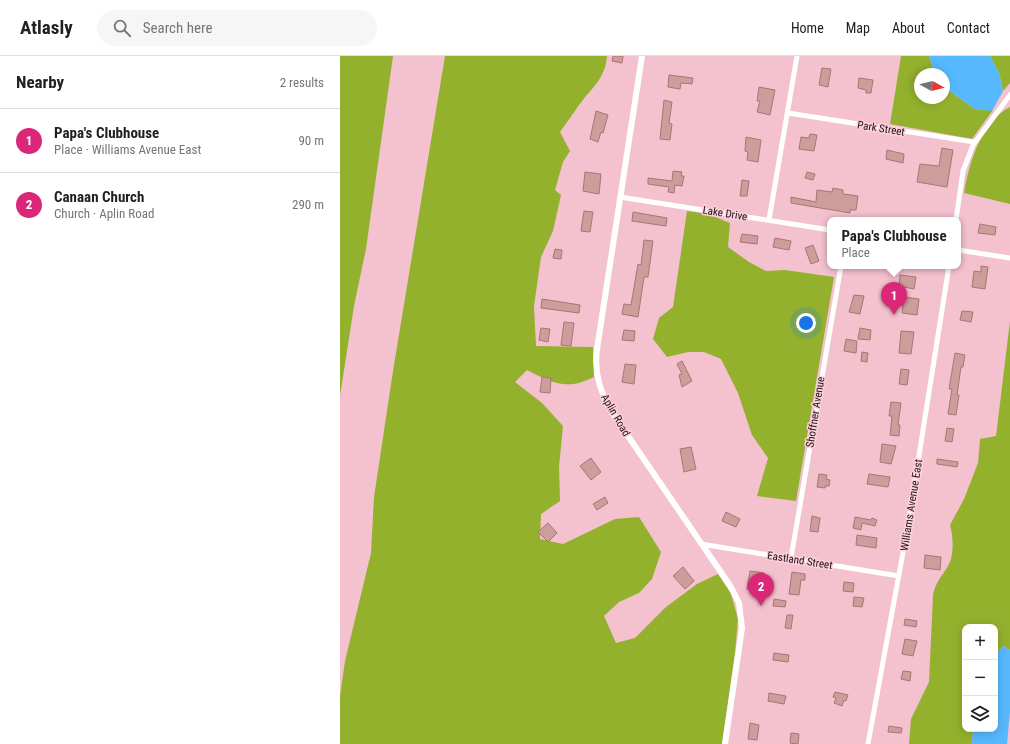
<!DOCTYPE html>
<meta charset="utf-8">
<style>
:root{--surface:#fff;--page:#f6f6f6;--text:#202124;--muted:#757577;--line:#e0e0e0;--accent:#db2777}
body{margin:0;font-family:"Roboto Condensed",sans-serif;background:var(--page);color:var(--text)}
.controls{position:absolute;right:12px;bottom:12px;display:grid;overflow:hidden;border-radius:8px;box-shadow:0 2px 10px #0003}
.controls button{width:36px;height:36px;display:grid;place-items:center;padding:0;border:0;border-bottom:1px solid var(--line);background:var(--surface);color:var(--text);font:20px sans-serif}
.compass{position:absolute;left:574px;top:12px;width:36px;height:36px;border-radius:50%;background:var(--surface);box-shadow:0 2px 10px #0003;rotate:98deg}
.you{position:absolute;left:466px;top:267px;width:14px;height:14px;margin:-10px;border:3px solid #fff;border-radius:50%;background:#1a73e8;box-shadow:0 0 0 6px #1a73e833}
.badge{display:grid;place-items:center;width:26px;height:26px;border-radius:50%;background:var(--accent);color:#fff;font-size:13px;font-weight:700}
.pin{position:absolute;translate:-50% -33px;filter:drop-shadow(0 1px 2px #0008)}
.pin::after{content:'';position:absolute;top:21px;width:14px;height:12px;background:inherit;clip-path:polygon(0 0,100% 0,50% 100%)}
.popup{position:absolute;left:487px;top:161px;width:134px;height:52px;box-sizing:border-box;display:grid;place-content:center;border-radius:8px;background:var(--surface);filter:drop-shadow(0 1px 3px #0005);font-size:13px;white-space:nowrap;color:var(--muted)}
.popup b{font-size:15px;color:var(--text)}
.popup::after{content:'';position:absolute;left:50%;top:100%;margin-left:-8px;border:8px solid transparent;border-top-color:var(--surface)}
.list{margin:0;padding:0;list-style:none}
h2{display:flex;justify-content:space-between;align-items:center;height:52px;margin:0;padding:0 16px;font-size:17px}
h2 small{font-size:13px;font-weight:400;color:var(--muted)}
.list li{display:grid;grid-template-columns:26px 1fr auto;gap:12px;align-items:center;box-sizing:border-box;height:64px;padding:0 16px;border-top:1px solid var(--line)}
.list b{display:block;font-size:15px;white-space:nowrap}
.list p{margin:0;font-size:13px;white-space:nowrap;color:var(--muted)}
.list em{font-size:13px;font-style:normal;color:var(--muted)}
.icon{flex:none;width:22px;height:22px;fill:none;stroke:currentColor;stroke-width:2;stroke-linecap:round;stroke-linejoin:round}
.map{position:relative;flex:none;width:670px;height:688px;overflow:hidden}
header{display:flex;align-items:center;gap:24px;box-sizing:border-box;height:56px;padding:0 20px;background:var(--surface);border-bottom:1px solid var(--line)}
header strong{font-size:19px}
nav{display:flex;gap:22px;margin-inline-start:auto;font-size:14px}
.search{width:280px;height:36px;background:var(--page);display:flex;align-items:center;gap:10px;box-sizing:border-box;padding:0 14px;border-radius:22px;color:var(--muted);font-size:15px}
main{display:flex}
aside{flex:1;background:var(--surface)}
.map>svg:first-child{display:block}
.green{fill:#94b12d}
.water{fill:#56b9fd}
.building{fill:#ce9c9a;stroke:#a67675}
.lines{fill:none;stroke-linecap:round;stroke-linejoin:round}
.minor{stroke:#fff;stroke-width:5}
.tertiary{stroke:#fff;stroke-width:6}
.labels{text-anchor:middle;stroke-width:3;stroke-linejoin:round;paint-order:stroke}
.street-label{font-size:11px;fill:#221015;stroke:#fbd1dc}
</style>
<header>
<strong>Atlasly</strong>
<div class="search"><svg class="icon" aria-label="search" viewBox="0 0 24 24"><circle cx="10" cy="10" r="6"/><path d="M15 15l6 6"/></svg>Search here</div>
<nav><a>Home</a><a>Map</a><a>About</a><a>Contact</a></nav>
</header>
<main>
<aside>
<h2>Nearby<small>2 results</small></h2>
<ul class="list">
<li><span class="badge">1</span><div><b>Papa's Clubhouse</b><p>Place · Williams Avenue East</p></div><em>90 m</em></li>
<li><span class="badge">2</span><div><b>Canaan Church</b><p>Church · Aplin Road</p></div><em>290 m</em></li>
</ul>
</aside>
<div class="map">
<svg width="670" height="688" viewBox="0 0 670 688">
<rect width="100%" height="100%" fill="#f4c1ce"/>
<path class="green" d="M0 0H53L26 193 14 250 0 340Z
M105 0H267C266 17 257 28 246 40 237 51 229 64 220 76L230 95 223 106 215 134 221 139 213 175 201 201 194 250 196 290 253 291 254 321C226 335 213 327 187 314L175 326 202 347 223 370 219 411 220 445 201 458 200 483 223 488 275 463 299 461 321 496 312 523 299 537 279 546 264 560 276 587 295 582 326 551 357 528 378 518 391 538 398 563 395 597 382 688H0V640L5 605 31 497 34 441 53 315Z
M561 0H589L595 18H580V42H604V31L635 53 653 54 632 83 550 68Z
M650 0H670V27L663 35 659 17Z
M670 51V148L624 137C629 107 641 66 670 51Z
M347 155 368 158 390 167 388 191 409 206 426 215 445 214 494 221 456 445 417 440 428 402 412 379 398 337 381 303 364 296H348L327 301 313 283 319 262 333 251Z
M670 265V594L663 590 655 599V571H625V673H633L632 688H569L571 663 589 626 593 539C597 522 604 519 610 506 614 495 613 480 610 469L624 443 638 407 640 383 656 380Z"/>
<path class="water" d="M589 0H650L659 17 663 35 652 55 635 53 604 31V18H595Z
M663 590 670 594V655L667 688H632L633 673H655V599Z"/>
<path class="building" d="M273 0H283L282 7 272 5Z
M482 12 491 13 488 31 479 29Z
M329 19 353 22 352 28 341 27 340 33 328 31Z
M519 22 533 24 531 37H526V34L518 32Z
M419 31 435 34 430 59 417 56 420 45H417Z
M324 44 332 46 329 67 332 68 330 84 320 83Z
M256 55 268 59 263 77 261 76 258 86 250 83Z
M470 78 477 79 474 95 459 93 461 81 469 82Z
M406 81 421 84 418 106 407 104 408 96 405 95Z
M602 92 613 94 607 131 577 126 580 108 599 110Z
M547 94 564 98 563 107 546 103Z
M333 115 342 116 341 120H344L342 130 335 129 334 137 328 136 329 131 308 128V122L332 125Z
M245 116 261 118 259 138 243 135Z
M467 116 475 118 473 124 465 122Z
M402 124 409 125 407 140H400Z
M493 132 503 134V138L518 140 516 154H510V157L451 147V141L476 146 477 134 492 136Z
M244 155 253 156 250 176 241 175Z
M293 156 327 162 326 170 292 165Z
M640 168 656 171 655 179 638 177Z
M402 178 418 180 417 188 400 186Z
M435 182 451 185 449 194 433 191Z
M304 184 313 185 308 221H304L298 261 282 258 284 248 291 249 298 208 301 209Z
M473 189 479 205 471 208 465 192Z
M215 193 222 194 221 203 213 202Z
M641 210 648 211 645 233 632 231 634 215 641 216Z
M560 219 576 221 574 233 559 230Z
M514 239 524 240 520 258 509 256Z
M564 241 579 243 577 259 562 257Z
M202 243 240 249 239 257 201 252Z
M622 255 633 256 631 266 620 264Z
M224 266 234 267 231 290 221 289Z
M201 272 210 273 208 286 199 284Z
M520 272 531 274 530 284 518 283Z
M284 274 295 275 294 285 282 284Z
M561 275 574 276 571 298 559 297Z
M506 283 517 285 516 297 504 295Z
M522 296 528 297 527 306 521 305Z
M615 297 625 299 623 311H621L617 339H619L616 359 608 358 612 333H609Z
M342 305 352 325 342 331 339 319 342 318 337 308Z
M285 308 296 309 294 328 282 326Z
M561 313 569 314 567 329 559 328Z
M202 321 211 322 210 337 200 336Z
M551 346 561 347 558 369H560L559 380 550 379 552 360H549Z
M607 372 614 373 612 386 605 385Z
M542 388 556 390 551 408 540 406Z
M351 391 356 413 344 416 340 393Z
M251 402 261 416 251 424 240 410Z
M597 403 618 406 617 411 597 408Z
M479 418 487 419 486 423 490 424 489 430H485V432L477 431Z
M529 418 550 421 548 431 527 428Z
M265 441 268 447 257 454 253 448Z
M386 456 400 463 396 471 382 465Z
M472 460 480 462 478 476 470 475Z
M515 461 531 464 532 462 537 464 535 470 522 467 521 474 513 472Z
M208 467 217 477 208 486 198 476Z
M517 479 537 482 536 492 516 489Z
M585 499 601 501 600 514 584 512Z
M343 511 354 525 345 533 333 520Z
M410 515 424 517 421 535 407 533Z
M452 516 465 518V524H461L459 539 449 538Z
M504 526 514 527 513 536 503 535Z
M514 541 524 542 522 551 513 550Z
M434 543 446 545 445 551 433 550Z
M447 559H453L451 573 445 572Z
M565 563 577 565 576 571 564 569Z
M565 583 577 585 573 600 562 598Z
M434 597 449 599 448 606 433 604Z
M563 615 571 616 570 625 561 623Z
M495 636 508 639 506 645 504 644 502 650 494 647 496 642 493 641Z
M429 637 446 640 444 648 428 645Z
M410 667 419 669 417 684 408 683Z
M549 670 562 672 561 677 548 676Z
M451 677 459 678 458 688 450 687Z"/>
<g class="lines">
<path class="minor" d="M448 57 634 86
M280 141 490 174
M429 164 457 0
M616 164 623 115 633 89 670 39
M618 194 670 202
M361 488 559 520
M451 502 501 210
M528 688 568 469 609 210"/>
<path class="tertiary" d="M302 0 257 293C254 314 260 336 271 355L391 531 399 547 402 572 385 688"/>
</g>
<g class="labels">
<g class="street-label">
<text transform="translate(541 72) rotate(9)" y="4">Park Street</text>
<text transform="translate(385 157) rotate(9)" y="4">Lake Drive</text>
<text transform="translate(475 356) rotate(-81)" y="4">Shoffner Avenue</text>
<text transform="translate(276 359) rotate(60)" y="4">Aplin Road</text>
<text transform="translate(571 449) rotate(-81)" y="4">Williams Avenue East</text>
<text transform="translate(460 504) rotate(9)" y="4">Eastland Street</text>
</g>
</g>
</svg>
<div class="controls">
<button>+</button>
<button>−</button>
<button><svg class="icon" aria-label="layers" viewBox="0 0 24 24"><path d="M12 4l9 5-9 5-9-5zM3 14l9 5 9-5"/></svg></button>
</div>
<svg class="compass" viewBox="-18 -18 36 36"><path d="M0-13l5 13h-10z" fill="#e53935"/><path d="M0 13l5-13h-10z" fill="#757577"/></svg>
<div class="you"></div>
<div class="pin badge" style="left:554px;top:259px">1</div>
<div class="popup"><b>Papa's Clubhouse</b>Place</div>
<div class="pin badge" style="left:421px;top:550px">2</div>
</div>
</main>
